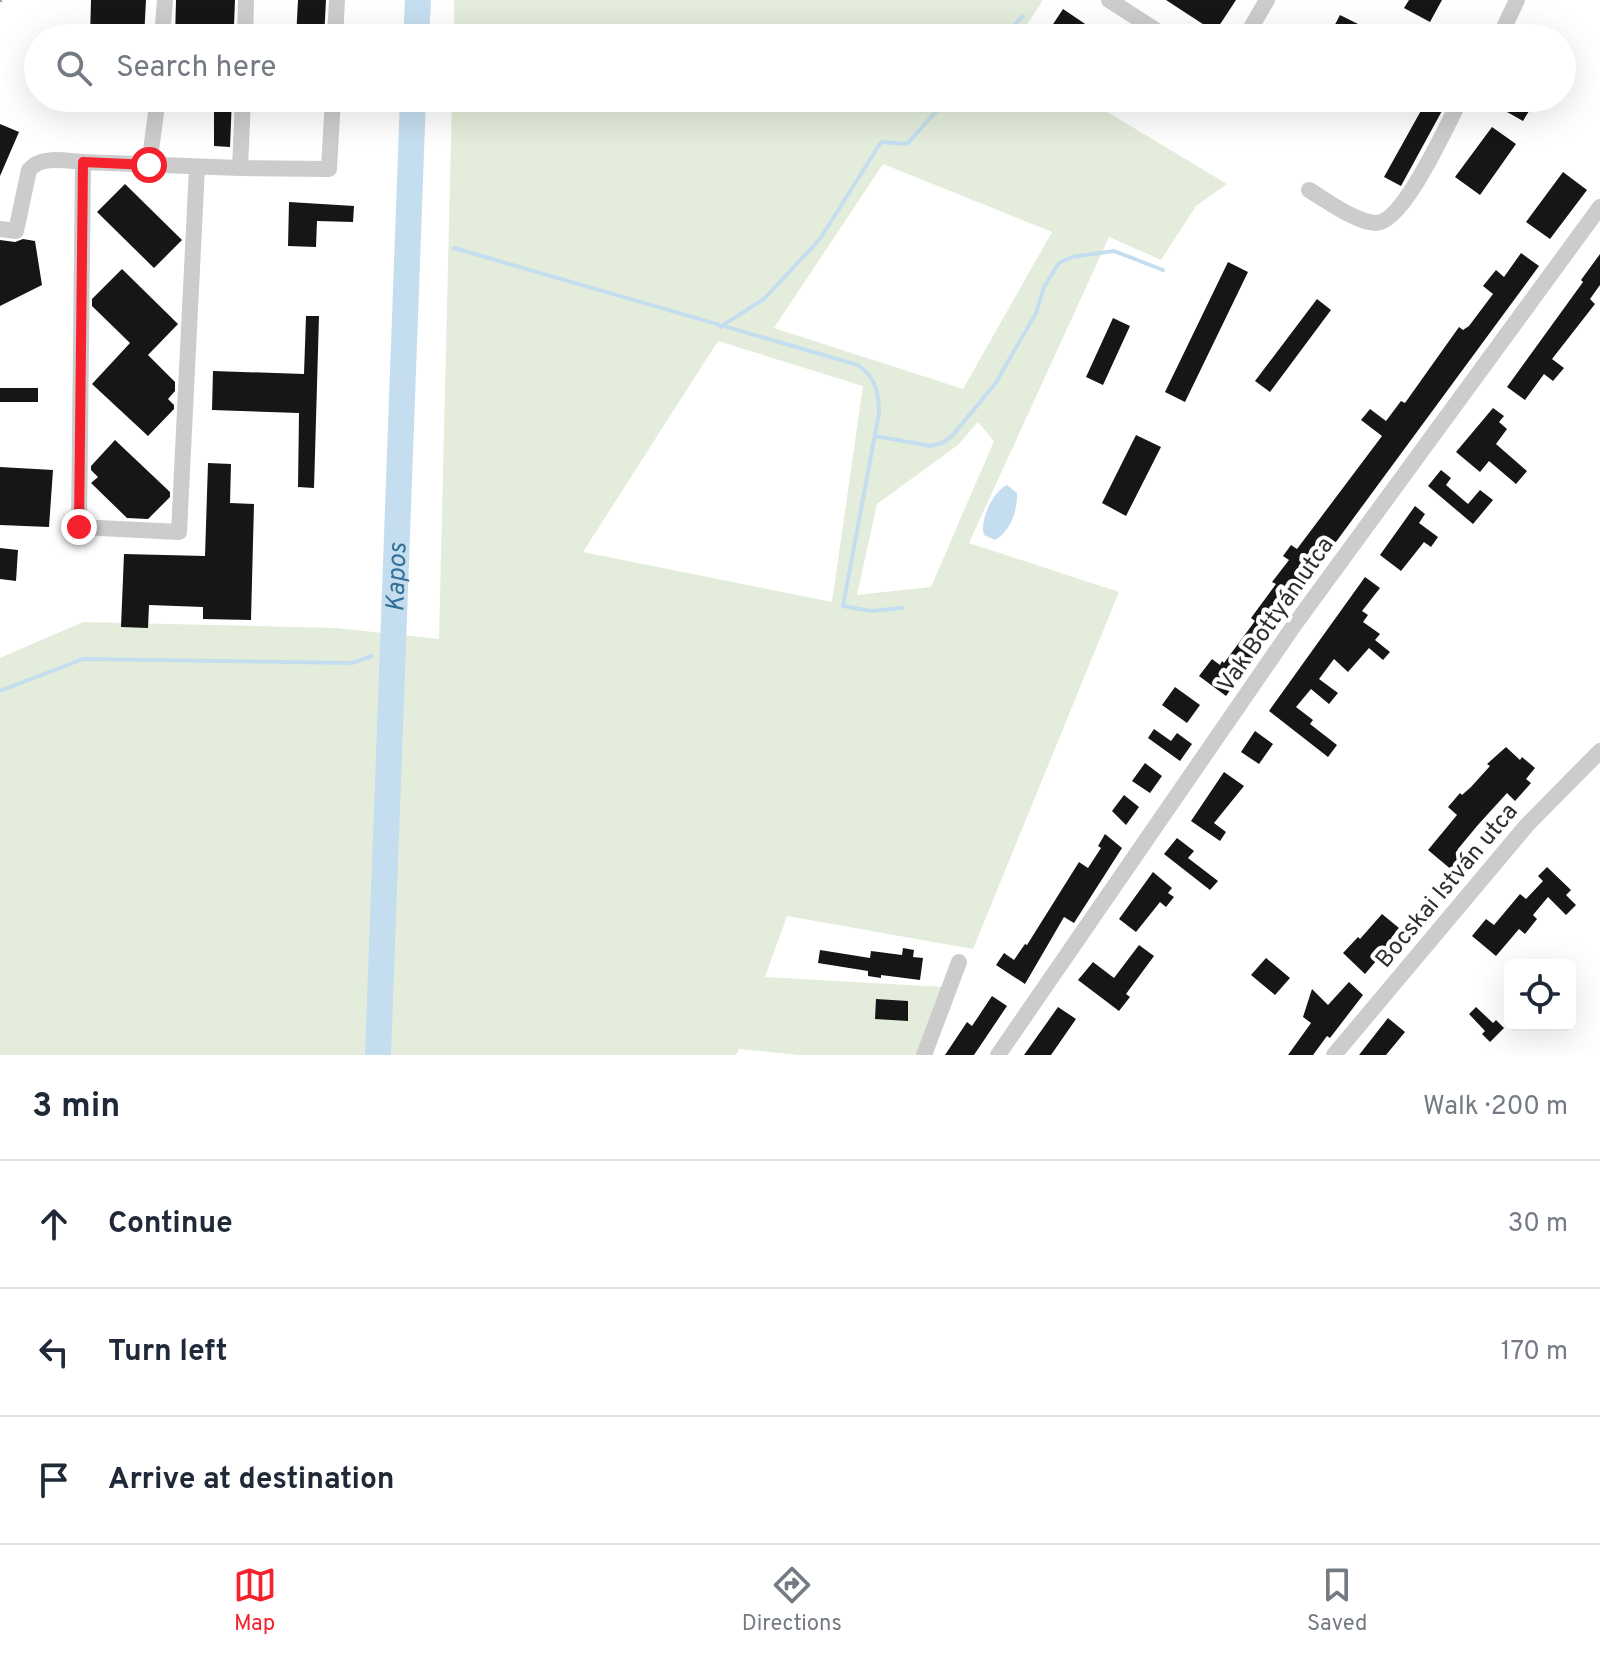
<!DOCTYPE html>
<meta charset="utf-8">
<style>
:root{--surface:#fff;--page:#f2f2f3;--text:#1f2937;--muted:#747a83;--line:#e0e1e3;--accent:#f5212c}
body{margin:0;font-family:Overpass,sans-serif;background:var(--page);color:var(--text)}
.controls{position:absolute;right:24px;bottom:24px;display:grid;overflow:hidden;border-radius:12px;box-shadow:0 8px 32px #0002}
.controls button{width:72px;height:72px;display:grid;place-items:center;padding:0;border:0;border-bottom:2px solid var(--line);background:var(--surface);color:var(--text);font:40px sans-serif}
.stop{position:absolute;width:24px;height:24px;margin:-18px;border:6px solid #f5212c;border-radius:50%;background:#fff}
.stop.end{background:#f5212c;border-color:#fff;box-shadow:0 2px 8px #0008}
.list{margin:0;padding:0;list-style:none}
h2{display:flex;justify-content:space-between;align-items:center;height:104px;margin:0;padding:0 32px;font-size:34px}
h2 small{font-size:26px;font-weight:400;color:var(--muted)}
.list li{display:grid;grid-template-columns:52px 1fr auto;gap:24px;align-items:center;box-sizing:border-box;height:128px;padding:0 32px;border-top:2px solid var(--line)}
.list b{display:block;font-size:30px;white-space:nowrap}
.list em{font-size:26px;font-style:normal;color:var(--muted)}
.icon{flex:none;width:44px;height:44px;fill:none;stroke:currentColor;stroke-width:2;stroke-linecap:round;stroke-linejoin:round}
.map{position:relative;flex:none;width:1600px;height:1055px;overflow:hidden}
.search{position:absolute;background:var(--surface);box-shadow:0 8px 32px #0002;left:24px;right:24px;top:24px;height:88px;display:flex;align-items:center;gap:20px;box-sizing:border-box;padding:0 28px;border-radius:44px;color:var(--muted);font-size:30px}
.sheet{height:488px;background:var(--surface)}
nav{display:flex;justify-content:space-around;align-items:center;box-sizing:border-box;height:112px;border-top:2px solid var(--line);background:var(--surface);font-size:22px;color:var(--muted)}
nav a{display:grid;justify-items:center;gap:4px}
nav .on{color:var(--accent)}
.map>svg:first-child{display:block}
.green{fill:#e4eddb;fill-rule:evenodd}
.water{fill:#c5deef}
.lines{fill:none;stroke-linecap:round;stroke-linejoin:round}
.stream{stroke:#c5deef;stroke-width:4}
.river{stroke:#c5deef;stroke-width:26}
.building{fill:#161616}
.minor{stroke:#ccc;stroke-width:16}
.rail{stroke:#848484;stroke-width:4;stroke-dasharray:8 6;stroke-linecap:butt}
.route{stroke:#f5212c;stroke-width:10}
.labels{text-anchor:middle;stroke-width:8;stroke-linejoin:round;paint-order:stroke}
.street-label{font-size:24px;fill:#2f2f2f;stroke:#fff}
.water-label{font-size:26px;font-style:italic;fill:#357098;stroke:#fff}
</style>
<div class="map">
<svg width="1600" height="1055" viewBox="0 0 1600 1055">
<rect width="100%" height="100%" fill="#fff"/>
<path class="green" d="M454 0H1043L1018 38H454Z
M452 98H1084L1227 184 1196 206 1161 260 1109 237 969 543 1119 592 973 949 787 916 765 977 943 987 916 1055H799L739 1049 736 1055H0V658L83 622 336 628 439 639ZM883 164 1052 232 963 389 774 328ZM718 341 863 386 832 602 583 552ZM978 422 994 441 931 587 857 595 877 504 958 445Z"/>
<path class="water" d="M1007 485 1017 493C1018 510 1010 532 995 540L984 535C979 521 993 491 1007 485Z"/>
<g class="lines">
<path class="stream" d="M1001 38 1023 16
M407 232 419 235
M454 248 858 365C876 378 879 393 879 413L843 606 871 611 902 608
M720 327 764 299 820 239 881 142 907 144 948 98
M875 436 931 446 942 443 952 436 995 384 1036 313 1044 287 1059 263 1072 257 1114 251 1163 270
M385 652H393
M0 691 83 659 352 663 372 656"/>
<g class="river">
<path d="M416 38 418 0"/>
<path id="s1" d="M378 1055 413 98"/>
</g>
</g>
<path class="building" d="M91 0H146L144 38H90Z
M176 0H235L234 26 207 24V38H175Z
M298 0H326L324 38H296Z
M1166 0H1236L1215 32Z
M1409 0H1442L1430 22 1404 8Z
M1063 9 1106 38H1044Z
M1340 15 1366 28 1361 38H1328Z
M214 98H232L230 147 214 146Z
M1428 98H1449L1401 186 1384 177Z
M1505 98H1537L1523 121 1500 108Z
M0 124 19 132 0 176Z
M1492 127 1516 144 1480 195 1455 177Z
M1563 172 1587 190 1550 239 1526 222Z
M125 184 182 240 154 268 97 212Z
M289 202 354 206 353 222 317 221 316 247 288 246Z
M23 239 35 241 42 285 0 306V240L15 242Z
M1521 253 1539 266 1305 584 1226 696 1199 676 1212 659 1220 665 1222 661 1224 663 1255 621 1251 618 1276 584 1272 582 1289 560 1283 556 1291 545 1297 549 1382 436 1361 420 1370 409 1386 421 1401 401 1405 403 1459 327 1463 330 1469 326 1493 294 1483 286 1496 270 1504 277Z
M1600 254V285L1590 299 1595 304 1552 359 1564 368 1553 381 1544 374 1525 400 1507 387 1583 282 1581 280Z
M1228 262 1248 272 1185 402 1165 392Z
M122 269 178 324 148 355 175 382V391L168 399 174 405V409L148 436 92 384 130 343 92 306V299Z
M1317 299 1331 310 1270 392 1255 381Z
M306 316H319L314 488 298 487 299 413 212 410 213 371 304 374Z
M1113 318 1130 326 1103 385 1086 377Z
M0 388H38V402H0Z
M1493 408 1504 416 1499 422 1507 429 1496 444 1527 471 1516 484 1489 461 1480 472 1456 452Z
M1136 435 1161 447 1126 516 1102 503Z
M115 440 170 492V497L148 519 127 518 91 483 98 477 91 470V466Z
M208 463 231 464 230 503 254 504 251 620 203 619V607L149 605 148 628 121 627 124 554 205 556Z
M0 467 53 470 49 527 0 525Z
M1441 470 1451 478 1446 485 1468 504 1480 490 1493 500 1473 524 1428 486Z
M1415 506 1425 514 1419 523 1438 537 1431 547 1424 542 1401 571 1380 555Z
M0 548 18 550 16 581 0 579Z
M1365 577 1380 588 1362 611 1368 615 1363 622 1380 634 1375 640 1390 652 1383 660 1369 648 1348 672 1334 659 1319 679 1338 693 1329 704 1311 689 1296 707 1313 720 1310 724 1337 745 1328 757 1269 711Z
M1175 687 1200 705 1187 723 1162 705Z
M1154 729 1171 741 1177 733 1192 744 1180 761 1148 738Z
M1255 731 1273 744 1259 764 1241 752Z
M1506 747 1520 760 1522 757 1535 768 1526 779 1531 783 1515 801 1507 793 1477 826 1458 849 1466 856 1453 871 1428 850 1457 815 1448 807 1460 793 1462 795 1471 787 1490 766 1487 764Z
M1145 763 1162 776 1150 793 1132 781Z
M1224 772 1244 786 1214 823 1226 832 1220 841 1191 821Z
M1124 795 1139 807 1126 825 1112 811Z
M1105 834 1122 848 1074 923 1064 917 1025 984 996 965 1004 953 1014 960 1025 944 1027 945 1079 862 1088 868 1101 848 1098 846Z
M1177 838 1194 851 1188 858 1218 881 1210 890 1164 854Z
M1547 867 1571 890 1566 895 1576 905 1566 915 1548 897 1533 915 1537 919 1525 934 1519 929 1496 956 1472 936 1486 919 1494 925 1520 894 1526 899 1543 881 1538 876Z
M1153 872 1172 888 1168 893 1174 897 1166 907 1160 902 1136 932 1119 919Z
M1382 914 1399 928 1391 938 1394 940 1365 974 1343 953 1358 937 1360 939Z
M1139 945 1154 956 1126 994 1130 997 1119 1011 1078 980 1093 962 1114 978Z
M903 948 914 950 913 957 923 958 920 980 881 975V978L868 976V971L818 963 820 950 870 958 871 951 902 955Z
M1266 958 1290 978 1275 995 1251 975Z
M1349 982 1363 995 1330 1038 1327 1036 1313 1055H1288L1311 1023 1303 1017 1312 989 1328 1005Z
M992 996 1007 1006 974 1055H945L967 1022 972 1026Z
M876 999 908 1001V1021L875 1019Z
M1058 1007 1076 1019 1051 1055H1024Z
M1476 1007 1493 1023 1496 1020 1504 1028 1490 1042 1482 1034 1485 1031 1469 1014Z
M1388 1018 1405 1032 1386 1055H1359Z"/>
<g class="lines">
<path class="minor" d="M1109 0 1168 38
M162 38 165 0
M245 38 246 0
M335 38 337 0
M1245 38 1267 0
M1499 38 1517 0
M243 98 240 168 329 169 333 98
M149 165 158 98
M197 167 179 532 79 527 83 162 240 168
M1309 190C1326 200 1357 223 1376 223 1404 223 1448 123 1461 98
M0 229 16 231 29 170C41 155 66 161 83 162
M924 1055 959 962
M998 1055 1295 624 1600 207
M1334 1055 1527 825 1600 751"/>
<path class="rail" d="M0 1 1 0"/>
</g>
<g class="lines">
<path class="route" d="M79 527 83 162 149 165"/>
</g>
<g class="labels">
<g class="street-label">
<text transform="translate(1275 614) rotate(-55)" y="8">Vak Bottyán utca</text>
<text transform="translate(1446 885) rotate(-50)" y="8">Bocskai István utca</text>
</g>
<g class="water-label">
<text dy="9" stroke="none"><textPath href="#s1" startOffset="478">Kapos</textPath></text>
</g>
</g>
</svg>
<div class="controls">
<button><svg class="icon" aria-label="locate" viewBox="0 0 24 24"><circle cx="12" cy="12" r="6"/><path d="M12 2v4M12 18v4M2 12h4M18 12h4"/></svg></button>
</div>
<div class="stop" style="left:149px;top:165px"></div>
<div class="stop end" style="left:79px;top:527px"></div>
<div class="search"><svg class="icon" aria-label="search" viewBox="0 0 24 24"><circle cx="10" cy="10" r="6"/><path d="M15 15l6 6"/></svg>Search here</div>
</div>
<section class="sheet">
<h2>3 min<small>Walk · 200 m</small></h2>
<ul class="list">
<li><svg class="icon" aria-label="ahead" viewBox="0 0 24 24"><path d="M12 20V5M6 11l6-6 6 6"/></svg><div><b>Continue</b></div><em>30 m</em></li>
<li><svg class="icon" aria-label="left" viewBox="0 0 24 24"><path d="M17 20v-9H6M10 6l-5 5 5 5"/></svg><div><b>Turn left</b></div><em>170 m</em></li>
<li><svg class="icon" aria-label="arrive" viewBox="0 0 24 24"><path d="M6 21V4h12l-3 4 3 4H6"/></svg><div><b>Arrive at destination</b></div></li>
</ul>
</section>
<nav>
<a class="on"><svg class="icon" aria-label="map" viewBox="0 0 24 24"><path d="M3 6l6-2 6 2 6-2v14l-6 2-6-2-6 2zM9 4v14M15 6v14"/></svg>Map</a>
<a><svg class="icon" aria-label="directions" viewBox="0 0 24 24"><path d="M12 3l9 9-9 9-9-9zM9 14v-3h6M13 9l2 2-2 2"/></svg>Directions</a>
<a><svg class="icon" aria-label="saved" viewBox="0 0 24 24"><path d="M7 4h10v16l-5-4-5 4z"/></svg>Saved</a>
</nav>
